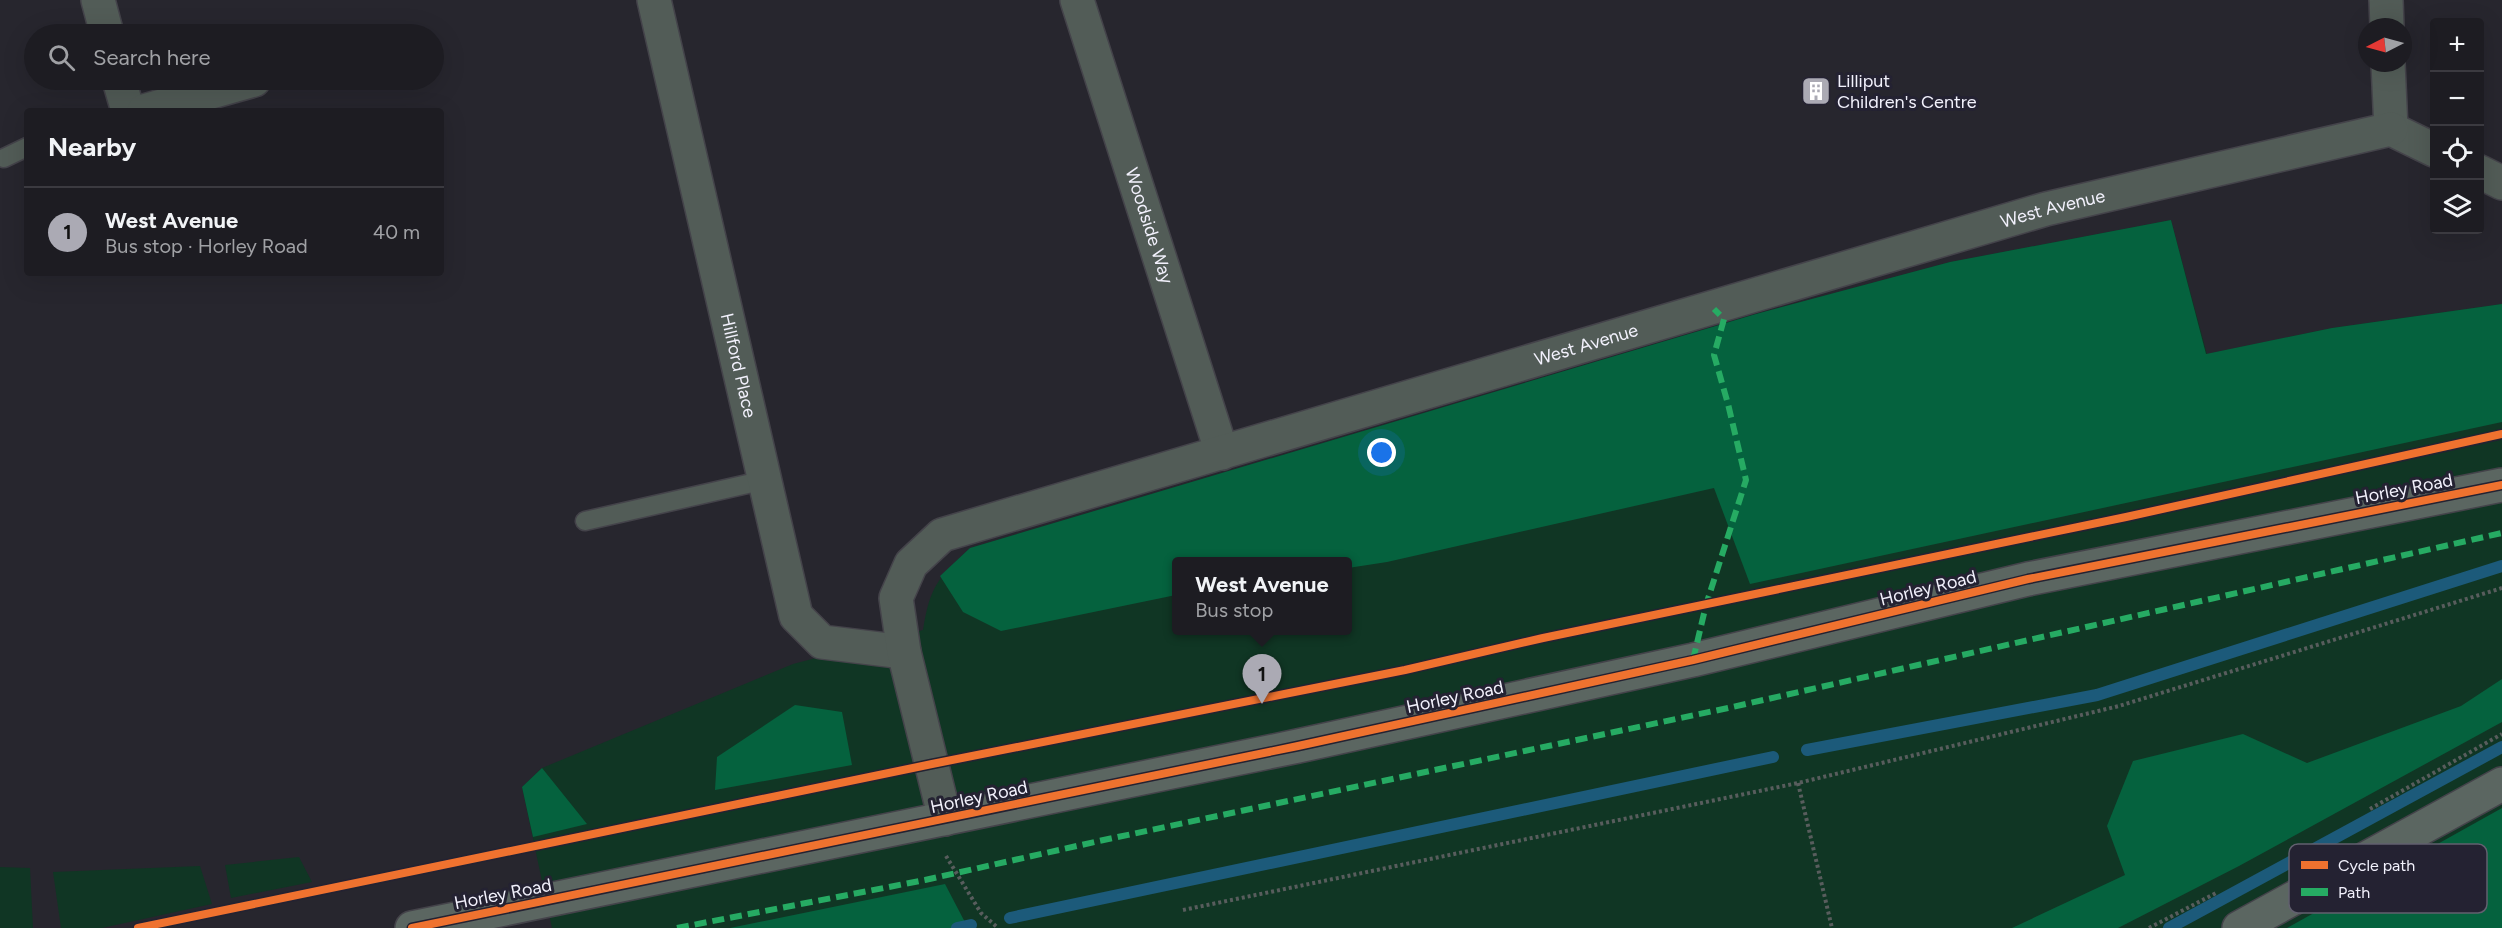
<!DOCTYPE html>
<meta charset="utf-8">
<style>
:root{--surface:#1d1c22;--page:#2a292f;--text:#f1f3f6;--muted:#a0a1a5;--line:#3b3a40;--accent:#abaab4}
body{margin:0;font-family:Figtree,sans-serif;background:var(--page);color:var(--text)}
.controls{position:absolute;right:18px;top:18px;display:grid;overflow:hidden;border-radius:6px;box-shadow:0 6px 24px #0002}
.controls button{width:54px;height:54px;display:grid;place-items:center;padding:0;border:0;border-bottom:2px solid var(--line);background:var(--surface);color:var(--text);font:30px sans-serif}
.compass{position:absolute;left:2358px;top:18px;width:54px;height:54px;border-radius:50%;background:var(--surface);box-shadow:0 6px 24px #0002;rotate:264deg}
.you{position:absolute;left:1382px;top:453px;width:21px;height:21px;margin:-15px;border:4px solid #fff;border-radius:50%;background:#1a73e8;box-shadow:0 0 0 9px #1a73e833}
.badge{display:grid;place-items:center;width:39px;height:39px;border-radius:50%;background:var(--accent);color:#111;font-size:20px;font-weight:700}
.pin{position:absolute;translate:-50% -50px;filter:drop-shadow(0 2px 3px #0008)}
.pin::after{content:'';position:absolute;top:32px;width:21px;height:18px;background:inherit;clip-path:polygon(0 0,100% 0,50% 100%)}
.popup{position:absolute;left:1172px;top:557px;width:180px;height:78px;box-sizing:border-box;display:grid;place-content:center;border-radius:6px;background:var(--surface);filter:drop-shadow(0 2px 4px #0005);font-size:20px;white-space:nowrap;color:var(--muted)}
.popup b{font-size:22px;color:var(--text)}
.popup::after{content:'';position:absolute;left:50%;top:100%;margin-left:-12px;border:12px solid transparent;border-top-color:var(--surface)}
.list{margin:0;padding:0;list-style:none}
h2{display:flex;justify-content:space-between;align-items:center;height:78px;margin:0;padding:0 24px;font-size:26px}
h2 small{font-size:20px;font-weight:400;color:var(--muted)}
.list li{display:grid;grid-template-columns:39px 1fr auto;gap:18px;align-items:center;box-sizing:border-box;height:90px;padding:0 24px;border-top:2px solid var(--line)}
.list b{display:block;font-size:22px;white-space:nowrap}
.list p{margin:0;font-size:20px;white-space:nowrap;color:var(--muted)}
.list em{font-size:20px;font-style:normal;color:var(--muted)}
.icon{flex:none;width:33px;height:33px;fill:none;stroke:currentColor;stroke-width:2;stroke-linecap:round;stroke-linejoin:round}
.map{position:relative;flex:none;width:2502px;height:928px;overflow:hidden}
.search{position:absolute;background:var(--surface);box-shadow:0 6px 24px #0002;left:24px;top:24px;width:420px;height:66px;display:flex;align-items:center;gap:15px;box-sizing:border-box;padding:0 21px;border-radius:33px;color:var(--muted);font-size:22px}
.panel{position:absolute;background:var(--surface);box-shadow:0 6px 24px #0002;left:24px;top:108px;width:420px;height:168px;border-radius:6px}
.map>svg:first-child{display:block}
.green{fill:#103624;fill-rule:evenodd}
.forest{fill:#05623e}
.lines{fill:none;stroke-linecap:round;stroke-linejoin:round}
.stream{stroke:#1c5a7a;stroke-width:12}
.lane-casing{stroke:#44434a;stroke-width:21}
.street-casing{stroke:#44434a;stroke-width:36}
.primary-casing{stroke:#44434a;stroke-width:36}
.path{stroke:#585d5d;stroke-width:4;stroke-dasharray:3 3;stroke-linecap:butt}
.lane{stroke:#525c57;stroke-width:18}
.street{stroke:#525c57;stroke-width:33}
.primary{stroke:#5b6661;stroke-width:33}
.quiet{stroke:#26ab63;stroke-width:6;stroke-dasharray:12 6;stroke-linecap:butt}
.cycleway-casing{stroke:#242232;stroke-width:11}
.cycleway{stroke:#ef722f;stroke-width:8}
.labels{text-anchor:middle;stroke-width:6;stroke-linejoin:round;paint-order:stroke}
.poi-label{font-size:18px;fill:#f2f1fc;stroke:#242232;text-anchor:start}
.street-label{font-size:18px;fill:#f2f1fc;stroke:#242232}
.key{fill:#242232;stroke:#62606f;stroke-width:1.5}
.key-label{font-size:16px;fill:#f2f1fc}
</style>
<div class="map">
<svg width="2502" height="928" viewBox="0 0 2502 928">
<rect width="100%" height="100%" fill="#27262e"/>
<path class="green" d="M2171 220 2207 354 2332 328 2502 304V928H552L522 787 542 768 793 664 923 630C930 586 938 578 970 548L1756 314 1950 262ZM1176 562H1348V630H1176Z
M299 857 312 882 231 898 225 865Z
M200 866 212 904 102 928H61L53 872Z
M0 867 30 868 33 928H0Z"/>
<path class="forest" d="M2171 220 2206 354 2332 328 2502 304V422L1750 584 1714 488 1387 562 1348 568V562H1176V595L1001 631 963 612 940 576 970 548 1756 314 1950 262Z
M2502 679V722L2239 866 2118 928H2012L2125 875 2107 826 2133 761 2243 734 2307 763 2461 706Z
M795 705 842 712 852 765 715 790 717 757Z
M542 768 587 824 533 837 522 787Z
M2502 808V928H2287Z
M945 884 968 928H730Z"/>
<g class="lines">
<path class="stream" d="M1807 750 2097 695 2502 566
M1010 918 1773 757
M957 928 971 925
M2169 928 2502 747"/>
<g class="lane-casing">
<path id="lane" d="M4 158 27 147
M585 521 765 480"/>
</g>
<g class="street-casing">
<g id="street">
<path d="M98 0 107 34"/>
<path id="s1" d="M654 0 796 616 822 642 904 652"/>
<path id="s2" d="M1077 0 1222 453"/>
<path d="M2386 0 2387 27"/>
<path d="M2388 63 2391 129"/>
<path d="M119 80 128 111"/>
<path d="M144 111 254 80"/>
<path d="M2391 129 2434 150"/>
<path d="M2480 172 2502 183"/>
<path id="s3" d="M945 819 904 652 896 598 911 564 942 535 2046 209 2391 129"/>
</g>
</g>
<g class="primary-casing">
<path id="primary" d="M412 928 1298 746 1693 660 2028 579 2502 485
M2239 928 2502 784"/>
</g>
<path class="path" d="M1798 783 1832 928
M2370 809 2502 734
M946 856 981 913 998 928
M1183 910 1798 783 2119 706 2502 588
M2149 928 2218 892"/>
<use href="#lane" class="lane"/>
<use href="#street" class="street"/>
<use href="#primary" class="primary"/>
<path class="quiet" d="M1693 660 1706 605 1746 480 1728 404 1714 355 1724 319 1714 309
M677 928 925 880 1099 841 1728 708 2502 533"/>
<g class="cycleway-casing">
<path id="cycleway" d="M138 928 932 764 1405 670 1543 638 2126 517 2502 434
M412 928 1298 746 1693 660 2028 579 2502 485"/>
</g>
<use href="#cycleway" class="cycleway"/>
</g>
<defs>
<g id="building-square" transform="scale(1.5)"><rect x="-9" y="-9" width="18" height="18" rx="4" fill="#abaab4" stroke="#242232"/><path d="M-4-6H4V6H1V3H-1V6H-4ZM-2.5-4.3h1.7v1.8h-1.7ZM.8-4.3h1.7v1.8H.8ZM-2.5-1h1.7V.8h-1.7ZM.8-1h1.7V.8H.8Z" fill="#fff"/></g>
</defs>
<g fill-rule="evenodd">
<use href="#building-square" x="1816" y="91"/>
</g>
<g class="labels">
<g class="poi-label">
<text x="1837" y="87">Lilliput<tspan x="1837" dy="21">Children's Centre</tspan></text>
</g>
<g class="street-label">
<text dy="6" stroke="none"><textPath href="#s3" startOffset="1464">West Avenue</textPath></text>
<text dy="6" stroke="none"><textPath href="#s2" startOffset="237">Woodside Way</textPath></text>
<text dy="6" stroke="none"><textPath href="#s3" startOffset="978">West Avenue</textPath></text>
<text dy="6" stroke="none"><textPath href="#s1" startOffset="375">Hillford Place</textPath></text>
<text transform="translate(2404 489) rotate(-11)" y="6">Horley Road</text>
<text transform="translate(1928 588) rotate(-14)" y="6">Horley Road</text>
<text transform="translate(1455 697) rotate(-12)" y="6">Horley Road</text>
<text transform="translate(979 797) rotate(-12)" y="6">Horley Road</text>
<text transform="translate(503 894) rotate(-11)" y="6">Horley Road</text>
</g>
</g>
<rect x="2289" y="844" width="198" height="69" rx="9" class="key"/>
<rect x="2301" y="861" width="27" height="8" fill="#ef722f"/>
<rect x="2301" y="888" width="27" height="8" fill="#26ab63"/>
<g class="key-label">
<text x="2338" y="871">Cycle path</text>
<text x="2338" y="898">Path</text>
</g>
</svg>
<div class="controls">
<button>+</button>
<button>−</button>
<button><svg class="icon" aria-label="locate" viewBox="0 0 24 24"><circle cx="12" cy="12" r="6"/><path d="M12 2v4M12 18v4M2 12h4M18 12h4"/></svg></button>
<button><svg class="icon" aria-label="layers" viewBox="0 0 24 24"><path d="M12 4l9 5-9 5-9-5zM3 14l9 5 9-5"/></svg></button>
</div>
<svg class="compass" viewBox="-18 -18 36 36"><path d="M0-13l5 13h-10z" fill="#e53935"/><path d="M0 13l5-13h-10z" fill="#a0a1a5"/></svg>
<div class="you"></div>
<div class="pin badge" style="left:1262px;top:704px">1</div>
<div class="popup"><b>West Avenue</b>Bus stop</div>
<div class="search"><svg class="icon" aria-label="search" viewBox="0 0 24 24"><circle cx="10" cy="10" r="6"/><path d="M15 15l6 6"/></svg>Search here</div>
<section class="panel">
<h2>Nearby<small></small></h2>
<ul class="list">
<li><span class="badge">1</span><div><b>West Avenue</b><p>Bus stop · Horley Road</p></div><em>40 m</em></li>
</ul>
</section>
</div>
